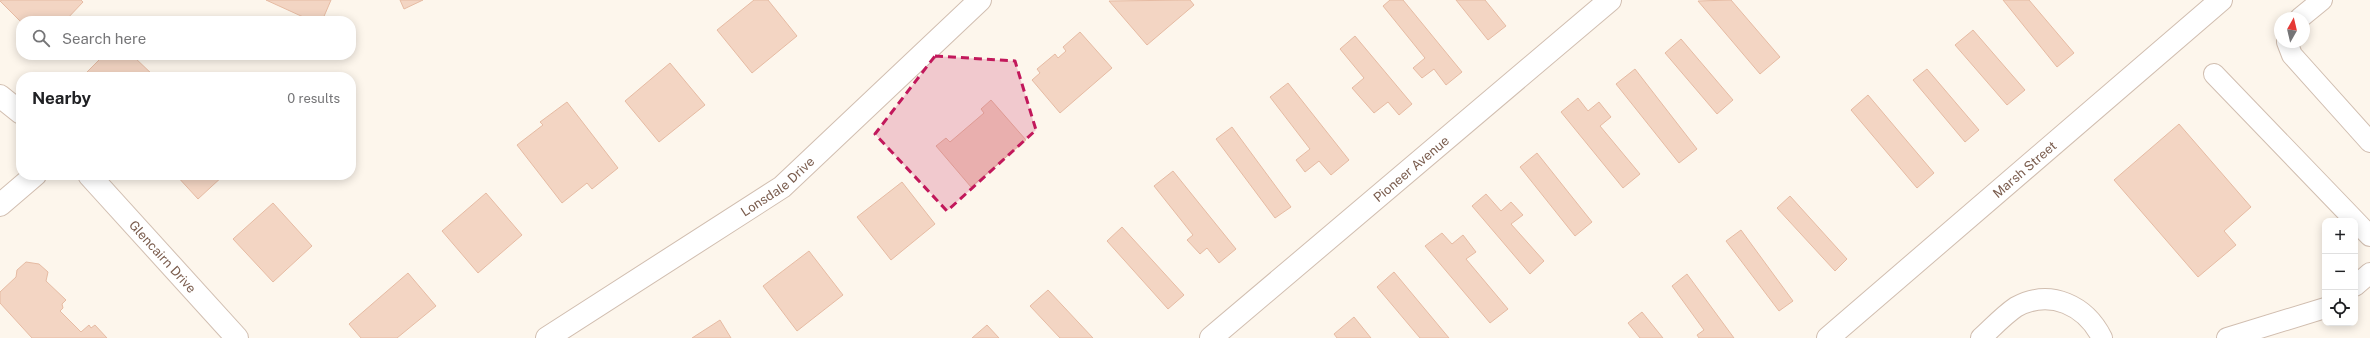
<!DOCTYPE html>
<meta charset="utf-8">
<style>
:root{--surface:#fff;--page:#f6f6f6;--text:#202124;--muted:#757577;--line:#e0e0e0}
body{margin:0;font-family:"Public Sans",sans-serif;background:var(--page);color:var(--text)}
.controls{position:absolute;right:12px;bottom:12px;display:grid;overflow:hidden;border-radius:8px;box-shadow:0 2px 10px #0003}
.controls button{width:36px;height:36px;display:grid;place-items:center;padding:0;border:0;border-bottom:1px solid var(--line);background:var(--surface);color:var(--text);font:20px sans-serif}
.compass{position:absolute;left:2274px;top:12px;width:36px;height:36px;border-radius:50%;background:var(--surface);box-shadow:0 2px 10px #0003;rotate:8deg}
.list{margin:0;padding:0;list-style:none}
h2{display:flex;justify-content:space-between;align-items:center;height:52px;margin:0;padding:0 16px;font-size:17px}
h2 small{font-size:13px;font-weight:400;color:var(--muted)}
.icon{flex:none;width:22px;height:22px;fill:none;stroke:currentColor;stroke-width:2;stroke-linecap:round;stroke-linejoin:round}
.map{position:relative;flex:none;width:2370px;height:338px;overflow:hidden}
.search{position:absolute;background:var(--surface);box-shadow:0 2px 10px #0003;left:16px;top:16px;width:340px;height:44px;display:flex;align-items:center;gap:10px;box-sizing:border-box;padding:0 14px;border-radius:16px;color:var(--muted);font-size:15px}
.panel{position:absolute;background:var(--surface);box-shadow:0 2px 10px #0003;left:16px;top:72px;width:340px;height:108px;border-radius:16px}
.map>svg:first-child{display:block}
.building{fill:#f3d5c3;stroke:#e6bba3}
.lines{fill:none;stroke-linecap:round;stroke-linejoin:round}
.service-casing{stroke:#d1beb0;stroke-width:22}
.minor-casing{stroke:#d1beb0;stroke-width:24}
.service{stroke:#fff;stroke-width:20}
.minor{stroke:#fff;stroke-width:22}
.marked{fill:#c2185b;fill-opacity:0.2;stroke:#c2185b;stroke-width:3;stroke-dasharray:8 5;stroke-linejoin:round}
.labels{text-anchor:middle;stroke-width:3.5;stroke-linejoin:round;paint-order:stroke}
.street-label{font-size:13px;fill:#7a5c4d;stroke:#fffaf3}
</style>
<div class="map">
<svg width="2370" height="338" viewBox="0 0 2370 338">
<rect width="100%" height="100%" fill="#fdf6ec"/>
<path class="building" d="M2 0H81L83 2 65 21 21 22 0 1Z
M266 0H331L322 21H312Z
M400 0H423L404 9Z
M754 0H768L797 36 752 73 717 30Z
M1190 0 1194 5 1147 45 1109 1Z
M1390 0H1403L1462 72 1446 85 1434 69 1422 78 1413 68 1425 58 1383 6Z
M1456 0H1485L1506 26 1488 40Z
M1731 0 1780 57 1760 74 1698 1Z
M2003 0H2029L2074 53 2057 67Z
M1973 30 2025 90 2007 105 1955 45Z
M1080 32 1112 68 1060 113 1032 80 1040 73 1037 69 1055 54 1058 58 1066 51 1063 47Z
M1355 36 1412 104 1399 115 1388 102 1374 113 1352 88 1364 78 1340 49Z
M1681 39 1733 100 1717 114 1665 53Z
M104 55H132L155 77H82Z
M670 63 705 105 659 142 625 101Z
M1635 69 1697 149 1679 163 1616 84Z
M1927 69 1979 130 1965 142 1913 80Z
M1288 83 1349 160 1331 175 1319 161 1305 172 1296 160 1310 149 1270 97Z
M1868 95 1934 173 1917 188 1851 110Z
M1578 98 1588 111 1599 102 1611 117 1600 126 1640 174 1623 188 1561 112Z
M991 100 1026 140 971 187 936 146 946 138 950 142 984 113 981 109Z
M567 102 618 168 592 189 587 183 562 203 517 145 543 125 540 122Z
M2179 124 2251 207 2224 231 2236 245 2198 277 2114 180Z
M1232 127 1291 207 1275 218 1216 139Z
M1537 153 1592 222 1575 236 1520 167Z
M1173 171 1236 249 1219 263 1207 248 1200 254 1187 240 1193 235 1154 186Z
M176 175H224L198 199Z
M902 182 935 224 891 260 857 217Z
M486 193 522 235 478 273 442 231Z
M1486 194 1501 211 1511 202 1523 215 1511 224 1544 261 1530 274 1472 206Z
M1790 196 1847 259 1835 271 1777 208Z
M273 203 312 246 273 282 233 239Z
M1122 227 1184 295 1168 309 1107 241Z
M1741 230 1793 301 1779 311 1726 241Z
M1442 233 1452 244 1463 235 1476 252 1466 259 1508 309 1490 323 1425 246Z
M809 251 843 295 797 331 763 286Z
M26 262 39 264 48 272 46 281 66 300 62 304 63 308 60 311 81 332 89 325 91 328 95 325 107 338H32L0 303V292L16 277 17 270Z
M1394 272 1449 338H1420L1377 287Z
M408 273 436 306 397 338H361L349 324Z
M1687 274 1734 338H1699L1697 335 1704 330 1672 286Z
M1048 290 1093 338H1060L1030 306Z
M1642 312 1663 338H1640L1628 323Z
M1354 317 1371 338H1337L1334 334Z
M720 320 731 338H692Z
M987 325 999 338H972Z"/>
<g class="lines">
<g class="service-casing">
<path id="service" d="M2300 18 2322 0
M2287 42 2292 55 2370 142
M2214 74 2370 236
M2355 286 2370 273
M1981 338C1992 328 2004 315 2016 307 2051 288 2086 306 2102 338
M2227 338 2325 308"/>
</g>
<g class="minor-casing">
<g id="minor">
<path d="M0 96 21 113"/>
<path id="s1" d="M89 175 237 338"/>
<path d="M0 205 35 175"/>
<path id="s2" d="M547 338 782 187 980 0"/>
<path id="s3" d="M1211 338 1610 0"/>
<path id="s4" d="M1828 338 2221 0"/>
</g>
</g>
<use href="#service" class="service"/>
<use href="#minor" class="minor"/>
</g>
<path class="marked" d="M935 56 1015 61 1036 130 947 211 875 134Z"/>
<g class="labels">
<g class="street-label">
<text dy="5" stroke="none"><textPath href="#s3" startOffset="262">Pioneer Avenue</textPath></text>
<text dy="5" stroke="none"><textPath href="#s4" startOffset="259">Marsh Street</textPath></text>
<text dy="5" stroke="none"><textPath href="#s2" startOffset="276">Lonsdale Drive</textPath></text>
<text dy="5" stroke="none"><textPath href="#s1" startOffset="110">Glencairn Drive</textPath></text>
</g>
</g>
</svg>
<div class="controls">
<button>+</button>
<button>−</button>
<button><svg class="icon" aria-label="locate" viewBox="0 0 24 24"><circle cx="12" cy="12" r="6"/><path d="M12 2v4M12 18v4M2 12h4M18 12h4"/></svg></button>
</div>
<svg class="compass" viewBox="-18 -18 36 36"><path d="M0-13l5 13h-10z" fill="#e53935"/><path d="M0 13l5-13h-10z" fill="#757577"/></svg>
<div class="search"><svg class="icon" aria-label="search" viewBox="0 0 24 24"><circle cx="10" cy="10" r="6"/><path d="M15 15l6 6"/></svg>Search here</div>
<section class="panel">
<h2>Nearby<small>0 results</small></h2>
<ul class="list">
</ul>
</section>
</div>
